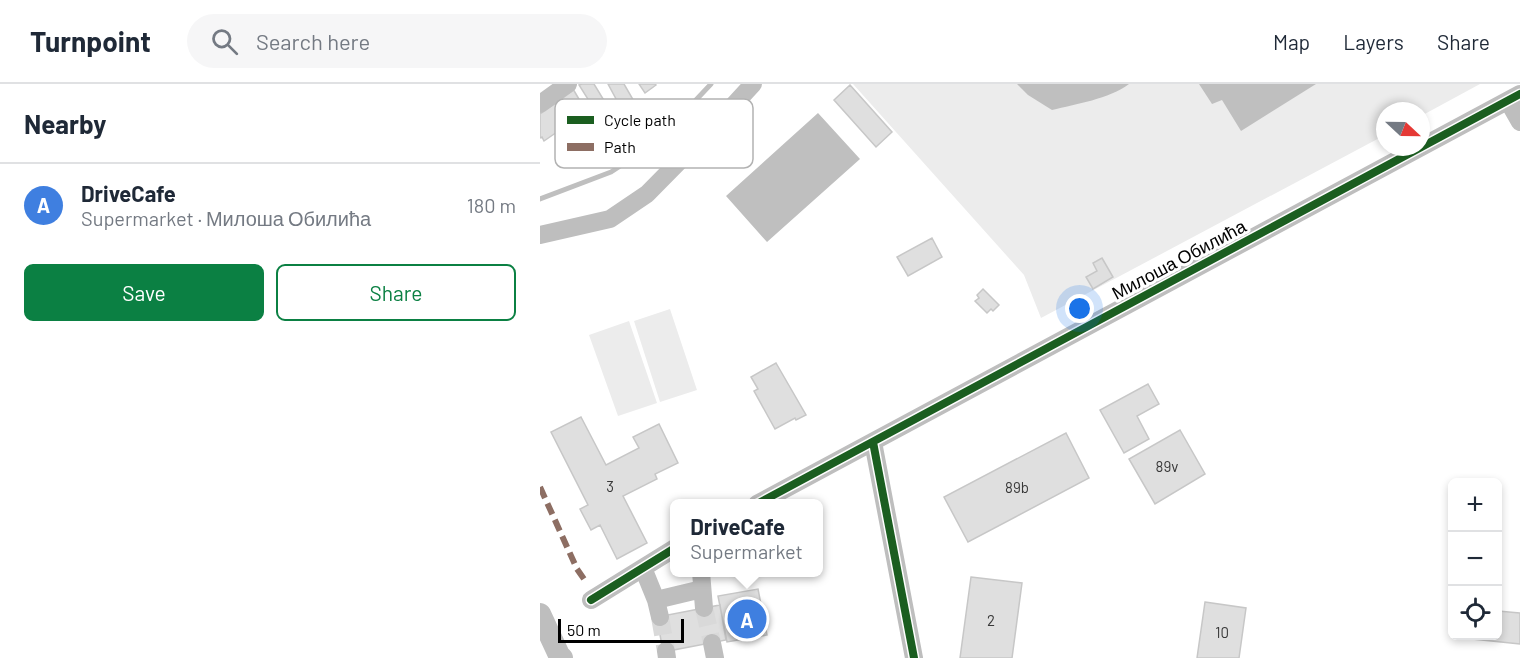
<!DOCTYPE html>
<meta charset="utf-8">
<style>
:root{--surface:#fff;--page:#f6f6f7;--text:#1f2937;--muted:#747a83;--line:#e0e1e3;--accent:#0b8043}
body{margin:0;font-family:Barlow,sans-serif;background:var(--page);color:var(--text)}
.controls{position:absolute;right:18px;bottom:18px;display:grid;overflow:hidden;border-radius:9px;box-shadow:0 3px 9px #0003}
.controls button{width:54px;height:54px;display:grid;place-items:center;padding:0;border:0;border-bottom:2px solid var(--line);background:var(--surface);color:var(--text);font:30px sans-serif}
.compass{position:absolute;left:836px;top:18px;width:54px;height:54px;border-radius:50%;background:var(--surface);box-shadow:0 3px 9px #0003;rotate:112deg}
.scale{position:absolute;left:18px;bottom:15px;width:126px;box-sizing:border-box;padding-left:6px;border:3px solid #000;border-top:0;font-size:16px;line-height:21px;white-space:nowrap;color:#000;-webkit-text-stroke:4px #fff;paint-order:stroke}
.you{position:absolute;left:540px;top:225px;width:21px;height:21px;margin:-15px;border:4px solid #fff;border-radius:50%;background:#1a73e8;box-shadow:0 0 0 9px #1a73e833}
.badge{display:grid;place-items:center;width:39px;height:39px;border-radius:50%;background:var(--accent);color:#fff;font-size:20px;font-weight:700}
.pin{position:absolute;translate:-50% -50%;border:3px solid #fff;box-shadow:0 2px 6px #0006}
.popup{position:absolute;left:130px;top:415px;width:153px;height:78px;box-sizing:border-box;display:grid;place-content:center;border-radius:9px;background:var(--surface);filter:drop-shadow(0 2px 4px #0005);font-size:20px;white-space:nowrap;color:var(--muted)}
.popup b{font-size:22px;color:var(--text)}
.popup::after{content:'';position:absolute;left:50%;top:100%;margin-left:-12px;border:12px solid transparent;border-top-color:var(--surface)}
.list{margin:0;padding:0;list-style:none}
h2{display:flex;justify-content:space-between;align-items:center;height:78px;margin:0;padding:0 24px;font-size:26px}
h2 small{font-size:20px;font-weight:400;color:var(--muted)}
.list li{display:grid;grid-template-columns:39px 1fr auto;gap:18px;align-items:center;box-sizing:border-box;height:84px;padding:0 24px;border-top:2px solid var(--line)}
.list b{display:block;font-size:22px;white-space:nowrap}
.list p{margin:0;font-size:20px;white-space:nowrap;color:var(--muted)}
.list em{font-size:20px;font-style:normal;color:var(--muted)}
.actions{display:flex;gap:12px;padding:18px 24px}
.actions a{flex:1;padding:14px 0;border:2px solid var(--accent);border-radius:9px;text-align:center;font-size:21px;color:var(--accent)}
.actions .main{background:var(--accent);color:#fff}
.icon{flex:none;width:33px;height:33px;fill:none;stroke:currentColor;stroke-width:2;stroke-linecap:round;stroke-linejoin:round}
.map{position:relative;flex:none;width:980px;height:574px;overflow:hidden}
header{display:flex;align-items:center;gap:36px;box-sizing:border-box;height:84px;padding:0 30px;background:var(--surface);border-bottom:2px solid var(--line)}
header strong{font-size:28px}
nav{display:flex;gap:33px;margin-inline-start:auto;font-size:21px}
.search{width:420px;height:54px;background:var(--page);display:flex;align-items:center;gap:15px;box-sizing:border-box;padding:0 21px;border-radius:33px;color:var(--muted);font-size:22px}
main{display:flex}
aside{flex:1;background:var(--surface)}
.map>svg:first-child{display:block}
.green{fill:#ececec}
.water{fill:#bfbfbf}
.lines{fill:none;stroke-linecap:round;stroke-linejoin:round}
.stream{stroke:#bfbfbf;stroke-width:5}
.building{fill:#dfdfdf;stroke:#c7c7c7;stroke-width:1.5}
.minor-tunnel{stroke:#d9d9d9;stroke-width:18;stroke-dasharray:18 9;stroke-linecap:butt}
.minor{stroke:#bebebe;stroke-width:18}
.major{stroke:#bebebe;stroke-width:22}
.quiet{stroke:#8d6e63;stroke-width:6;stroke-dasharray:12 6;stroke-linecap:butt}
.cycleway-casing{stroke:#fff;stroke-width:11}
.cycleway{stroke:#1b5e20;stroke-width:8}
.labels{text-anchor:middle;stroke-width:6;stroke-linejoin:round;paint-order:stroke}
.number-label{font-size:15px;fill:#383838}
.street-label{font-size:18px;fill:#000;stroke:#fff}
.key{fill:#fff;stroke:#b2b2b2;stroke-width:1.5}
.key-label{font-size:16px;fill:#000}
</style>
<header>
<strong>Turnpoint</strong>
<div class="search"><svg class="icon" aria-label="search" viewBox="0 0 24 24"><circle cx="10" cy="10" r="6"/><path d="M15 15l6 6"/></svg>Search here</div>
<nav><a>Map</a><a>Layers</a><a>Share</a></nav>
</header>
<main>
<aside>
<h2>Nearby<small></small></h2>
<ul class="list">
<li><span class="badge" style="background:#3f7fe0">A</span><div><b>DriveCafe</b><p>Supermarket · Милоша Обилића</p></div><em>180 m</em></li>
</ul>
<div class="actions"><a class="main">Save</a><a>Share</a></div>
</aside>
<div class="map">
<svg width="980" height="574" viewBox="0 0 980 574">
<rect width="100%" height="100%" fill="#fff"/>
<path class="green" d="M313 0H940L881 32V27H845V51L501 234 484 191Z
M130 225 157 306 120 318 94 237Z
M89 237 117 319 78 332 49 251Z"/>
<path class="water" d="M477 0H589C569 15 536 20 512 26L488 11Z
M659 0H776L701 47 682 16 672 20Z
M278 29 320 75 227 158 186 112Z"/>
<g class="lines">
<path class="stream" d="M0 115 71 88 97 71 121 53 171 0"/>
</g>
<path class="building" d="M42 0H54L79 41 68 47 39 1Z
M68 0H84L95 19 82 26Z
M99 0H115L116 1 105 9Z
M310 1 352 48 336 63 294 16Z
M33 5 49 32 37 39 21 12Z
M16 19 35 48 26 55 20 46 4 57 2 53 0 54V30Z
M392 154 402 173 368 192 357 173Z
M562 174 573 193 553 205 546 193 557 187 553 179Z
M443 205 459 221 453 227 451 225 447 229 435 217 439 214 437 211Z
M236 279 266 331 256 336 255 334 235 345 214 307 218 305 211 293Z
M608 300 619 320 597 332 609 355 584 369 560 326Z
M41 333 66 381 99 364 93 353 119 340 138 379 115 390 117 395 83 412 107 459 77 475 60 441 51 446 40 425 48 421 11 348Z
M640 346 665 390 615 420 589 375Z
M526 349 549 394 428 458 404 413Z
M431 493 482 499 472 574H420Z
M218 505 227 551 187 558 178 512Z
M665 518 706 524 699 574H657Z
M180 521 186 556 123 568 117 533Z
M958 527 980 529V560L933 555 934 552H958Z"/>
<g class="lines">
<path class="minor-tunnel" d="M164 524 172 559
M120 533 126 567"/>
<path class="minor" d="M968 17 980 38
M0 20 28 0
M0 151 70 135 107 110 179 37 213 0
M333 358 374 574
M217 420 980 10
M103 484 116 516 120 533
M161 488 164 524
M51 516 135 464
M116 516 162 505
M172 559 175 574
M126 567 127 574"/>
<path class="major" d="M0 530 19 571 22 574"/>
<path class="quiet" d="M0 403 37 485 44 495"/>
<g class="cycleway-casing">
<path id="cycleway" d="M333 358 374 574
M217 420 980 10
M51 516 135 464"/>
</g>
<use href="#cycleway" class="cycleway"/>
</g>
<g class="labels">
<g class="number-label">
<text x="627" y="388">89v</text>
<text x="70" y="408">3</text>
<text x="477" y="409">89b</text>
<text x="451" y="542">2</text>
<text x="682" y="554">10</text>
</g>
<g class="street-label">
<text transform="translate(639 176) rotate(-28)" y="6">Милоша Обилића</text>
</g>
</g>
<rect x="15" y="15" width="198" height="69" rx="9" class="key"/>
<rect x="27" y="32" width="27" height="8" fill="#1b5e20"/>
<rect x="27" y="59" width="27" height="8" fill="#8d6e63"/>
<g class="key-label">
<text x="64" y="42">Cycle path</text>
<text x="64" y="69">Path</text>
</g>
</svg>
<div class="controls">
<button>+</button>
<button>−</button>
<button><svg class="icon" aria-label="locate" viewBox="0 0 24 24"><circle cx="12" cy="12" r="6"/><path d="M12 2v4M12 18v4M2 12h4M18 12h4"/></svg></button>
</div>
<svg class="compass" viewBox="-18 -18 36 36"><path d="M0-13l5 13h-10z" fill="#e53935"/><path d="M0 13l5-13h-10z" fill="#747a83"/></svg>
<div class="scale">50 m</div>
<div class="you"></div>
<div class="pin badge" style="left:207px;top:535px;background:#3f7fe0">A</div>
<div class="popup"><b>DriveCafe</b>Supermarket</div>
</div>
</main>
